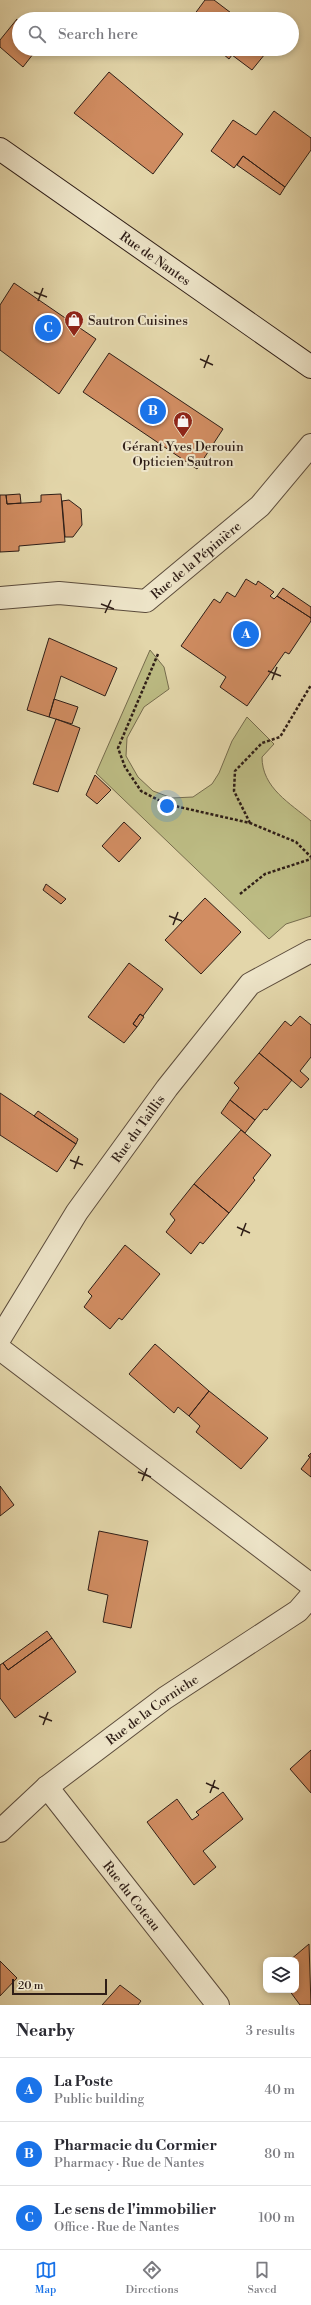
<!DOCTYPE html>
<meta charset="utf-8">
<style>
:root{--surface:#fff;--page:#f2f2f3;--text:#2b2b33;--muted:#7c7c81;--line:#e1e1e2;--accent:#1a73e8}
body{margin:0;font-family:"Libre Bodoni",serif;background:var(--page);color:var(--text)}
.controls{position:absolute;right:12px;bottom:12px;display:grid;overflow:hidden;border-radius:8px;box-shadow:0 2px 6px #0003}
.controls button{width:36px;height:36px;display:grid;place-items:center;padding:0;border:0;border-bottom:1px solid var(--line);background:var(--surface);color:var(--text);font:20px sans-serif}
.scale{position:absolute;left:12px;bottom:10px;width:95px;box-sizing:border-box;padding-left:4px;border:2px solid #2f1e17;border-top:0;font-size:11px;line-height:14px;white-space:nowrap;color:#2f1e17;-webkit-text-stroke:3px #ede4c8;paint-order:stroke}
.you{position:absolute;left:167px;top:806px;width:14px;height:14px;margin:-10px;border:3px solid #fff;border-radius:50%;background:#1a73e8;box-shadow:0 0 0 6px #1a73e833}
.badge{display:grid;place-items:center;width:26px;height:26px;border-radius:50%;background:var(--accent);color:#fff;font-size:13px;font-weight:700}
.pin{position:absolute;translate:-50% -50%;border:2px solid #fff;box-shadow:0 1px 4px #0006}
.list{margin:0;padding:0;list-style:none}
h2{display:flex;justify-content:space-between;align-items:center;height:52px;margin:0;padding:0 16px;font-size:17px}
h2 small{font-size:13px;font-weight:400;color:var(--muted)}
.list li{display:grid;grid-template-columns:26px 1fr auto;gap:12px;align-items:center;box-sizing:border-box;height:64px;padding:0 16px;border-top:1px solid var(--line)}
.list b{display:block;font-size:15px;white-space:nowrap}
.list p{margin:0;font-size:13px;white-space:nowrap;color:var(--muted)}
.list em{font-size:13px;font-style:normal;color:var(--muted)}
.icon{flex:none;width:22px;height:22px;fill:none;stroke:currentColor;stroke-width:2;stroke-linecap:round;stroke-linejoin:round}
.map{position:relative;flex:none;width:311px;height:2005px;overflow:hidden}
.search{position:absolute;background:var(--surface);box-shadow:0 2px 6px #0003;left:12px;right:12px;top:12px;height:44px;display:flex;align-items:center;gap:10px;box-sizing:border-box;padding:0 14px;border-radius:22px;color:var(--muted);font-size:15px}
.sheet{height:244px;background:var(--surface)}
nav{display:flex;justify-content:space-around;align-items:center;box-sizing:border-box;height:56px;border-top:1px solid var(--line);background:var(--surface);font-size:11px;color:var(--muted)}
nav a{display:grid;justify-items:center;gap:2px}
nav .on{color:var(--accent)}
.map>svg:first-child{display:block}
.green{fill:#bcbb83;stroke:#766c4d}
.building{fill:#d18d62;stroke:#2f1e17}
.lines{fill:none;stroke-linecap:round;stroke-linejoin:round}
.minor-casing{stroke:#5c4c3c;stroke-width:24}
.secondary-casing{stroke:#2f1e17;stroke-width:24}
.path{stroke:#2f1e17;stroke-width:2.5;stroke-dasharray:3 2;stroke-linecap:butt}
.minor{stroke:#ede4c8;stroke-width:22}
.secondary{stroke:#ede4c8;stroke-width:22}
.ticks{fill:none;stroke:#2f1e17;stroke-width:1.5}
.labels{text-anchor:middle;stroke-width:4;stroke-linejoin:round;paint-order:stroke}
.street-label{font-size:13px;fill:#2f1e17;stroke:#ede4c8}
.poi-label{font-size:13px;fill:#2f1e17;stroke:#ede4c8;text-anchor:start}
</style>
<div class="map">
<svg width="311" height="2005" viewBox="0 0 311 2005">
<rect width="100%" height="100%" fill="#e3d6aa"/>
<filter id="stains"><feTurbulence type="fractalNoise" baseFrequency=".005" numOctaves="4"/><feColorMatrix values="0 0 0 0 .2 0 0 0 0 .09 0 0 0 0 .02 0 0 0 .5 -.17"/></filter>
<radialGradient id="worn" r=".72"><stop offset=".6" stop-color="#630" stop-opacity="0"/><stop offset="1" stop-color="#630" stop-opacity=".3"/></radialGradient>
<path class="green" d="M150 650 164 667 169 689 144 707 127 738 126 756 138 777 153 791 172 798 193 797 212 784 219 773 232 741 247 717 274 744 262 757C262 788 290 803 311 821V916L286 924 269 939 96 773Z"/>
<path class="building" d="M205 0H214L239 19H191Z
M17 19 19 49H37L23 67 0 47V40Z
M217 49H269L252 70 232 55 229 59Z
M109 72 183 134 153 174 74 113Z
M274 111 311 138V150L285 187 243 156 234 168 211 151 233 120 256 135Z
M243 156 285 187 280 195 237 165Z
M14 283 96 339 59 394 0 350V305Z
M109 353 223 429 197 469 83 392Z
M20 494 21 503 7 504 6 495Z
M61 494 65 542 19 546V551L0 552V495H6L7 504 41 502V495Z
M69 500 81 509 82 525 73 537H65L62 501Z
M246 579 256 585 258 581 274 592 270 596 274 599 277 596 311 618V621L289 654 285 652 247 706 220 687 226 677 181 646 214 599 220 603 227 592 235 597Z
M283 588 311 607V618L277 596Z
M49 638 117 668 105 696 61 676 49 717 27 710Z
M54 699 78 707 72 724 49 717Z
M56 719 80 728 58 792 33 784Z
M95 775 111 790 97 804 86 795Z
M124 822 141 838 119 862 102 846Z
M46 884 66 899 61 904 43 890Z
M205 898 241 932 201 974 165 940Z
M129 963 163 989 143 1016 140 1014 133 1024 137 1027 124 1043 88 1017Z
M140 1014 144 1017 137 1027 133 1024Z
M300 1016 311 1025V1057L300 1071 309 1079 301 1088 259 1053 285 1021 291 1026Z
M259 1053 292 1080 267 1110 264 1109 255 1120 230 1100 239 1088 234 1083Z
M0 1093 76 1144 57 1172 0 1135Z
M230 1100 255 1120 245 1133 221 1113Z
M38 1111 78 1139 76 1144 34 1116Z
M241 1130 271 1155 253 1178 255 1180 229 1213 194 1184Z
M194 1184 229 1213 203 1244 200 1242 191 1254 166 1232 175 1220 170 1214Z
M125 1245 160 1274 122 1320 119 1318 110 1329 84 1307 92 1296 88 1292Z
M155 1344 209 1391 189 1416 178 1407 174 1413 129 1374Z
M209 1391 268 1438 241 1469 196 1432 200 1426 189 1416Z
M311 1453V1477L301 1469 310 1457 308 1456Z
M0 1486 14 1505 0 1516Z
M99 1531 148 1541 131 1628 103 1622 108 1595 88 1590Z
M47 1631 52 1638 8 1670 3 1663Z
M52 1638 76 1672 15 1718 0 1698V1665L3 1663 8 1670Z
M311 1750V1793L290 1769Z
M223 1792 243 1819 203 1851 216 1867 194 1885 147 1822 177 1799 192 1820 199 1815 196 1812Z
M309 1944 311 2005H300L289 1990H296V1960H290Z
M0 1961 17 1978 0 1996Z
M120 1985 141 2001 138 2005H102Z"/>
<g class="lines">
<g class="minor-casing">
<g id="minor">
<path id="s1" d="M0 598 59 593 146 601 260 506 311 445"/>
<path id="s2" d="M0 1338 77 1212 167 1088 250 984 311 951"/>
<path d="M0 1349 311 1585"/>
<path id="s3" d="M47 1787 218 2005"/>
<path id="s4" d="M0 1831 47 1787 165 1698 298 1611 311 1596"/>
</g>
</g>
<g class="secondary-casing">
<g id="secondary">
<path id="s5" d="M0 149 311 367"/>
</g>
</g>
<path class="path" d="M158 654 118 748 125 767 141 791 166 804 250 823 296 842 311 857
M250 823 234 791 235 771 262 743 280 737 311 685
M240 894 265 874 311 859"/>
<use href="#minor" class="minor"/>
<use href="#secondary" class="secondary"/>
</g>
<path class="ticks" d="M34 292 47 297M38 301 43 288M200 359 213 365M204 368 209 355M101 604 114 609M105 613 111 600M268 671 281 676M272 680 277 667M169 916 182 921M173 925 178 912M70 1160 83 1165M74 1169 79 1156M237 1227 250 1233M241 1236 246 1223M138 1472 151 1477M142 1481 147 1468M39 1716 52 1721M43 1725 48 1712M206 1783 219 1789M210 1793 215 1780"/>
<defs>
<g id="shop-pin" transform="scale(1)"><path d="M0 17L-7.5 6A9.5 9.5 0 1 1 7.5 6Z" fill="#8f2418" stroke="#ede4c8"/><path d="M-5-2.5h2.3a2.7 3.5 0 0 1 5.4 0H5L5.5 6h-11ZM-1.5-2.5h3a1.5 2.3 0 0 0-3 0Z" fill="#fff"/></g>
</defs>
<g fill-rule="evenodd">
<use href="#shop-pin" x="74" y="320"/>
<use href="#shop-pin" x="183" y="421"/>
</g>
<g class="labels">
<g class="street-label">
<text dy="5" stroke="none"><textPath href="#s5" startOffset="190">Rue de Nantes</textPath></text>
<text dy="5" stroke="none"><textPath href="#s1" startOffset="211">Rue de la Pépinière</textPath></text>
<text dy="5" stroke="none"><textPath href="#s2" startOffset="251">Rue du Taillis</textPath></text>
<text dy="5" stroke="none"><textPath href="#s4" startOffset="195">Rue de la Corniche</textPath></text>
<text dy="5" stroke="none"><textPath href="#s3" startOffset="138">Rue du Coteau</textPath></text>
</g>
<g class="poi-label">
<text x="88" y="325">Sautron Cuisines</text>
<text x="183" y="451" text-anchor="middle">Gérant Yves Derouin<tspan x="183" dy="15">Opticien Sautron</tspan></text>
</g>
</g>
<rect width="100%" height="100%" filter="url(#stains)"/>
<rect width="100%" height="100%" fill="url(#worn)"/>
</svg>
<div class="controls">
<button><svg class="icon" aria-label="layers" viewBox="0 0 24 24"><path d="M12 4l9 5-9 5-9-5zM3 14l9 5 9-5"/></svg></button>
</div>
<div class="scale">20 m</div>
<div class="you"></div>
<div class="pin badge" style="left:246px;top:634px">A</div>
<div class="pin badge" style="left:153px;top:411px">B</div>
<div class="pin badge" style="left:48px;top:328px">C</div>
<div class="search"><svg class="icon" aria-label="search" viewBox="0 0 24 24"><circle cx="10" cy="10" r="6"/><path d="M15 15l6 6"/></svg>Search here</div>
</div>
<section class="sheet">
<h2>Nearby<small>3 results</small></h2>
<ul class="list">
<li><span class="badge">A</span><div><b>La Poste</b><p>Public building</p></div><em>40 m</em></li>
<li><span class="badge">B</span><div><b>Pharmacie du Cormier</b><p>Pharmacy · Rue de Nantes</p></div><em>80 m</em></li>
<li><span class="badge">C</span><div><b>Le sens de l'immobilier</b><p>Office · Rue de Nantes</p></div><em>100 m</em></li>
</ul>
</section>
<nav>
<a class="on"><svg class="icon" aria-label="map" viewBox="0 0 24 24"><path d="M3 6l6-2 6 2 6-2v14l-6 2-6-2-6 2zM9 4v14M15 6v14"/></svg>Map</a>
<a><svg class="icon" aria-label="directions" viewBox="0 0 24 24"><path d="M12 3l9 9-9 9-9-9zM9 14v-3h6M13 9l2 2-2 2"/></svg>Directions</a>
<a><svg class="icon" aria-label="saved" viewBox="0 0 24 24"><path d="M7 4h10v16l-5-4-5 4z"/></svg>Saved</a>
</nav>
